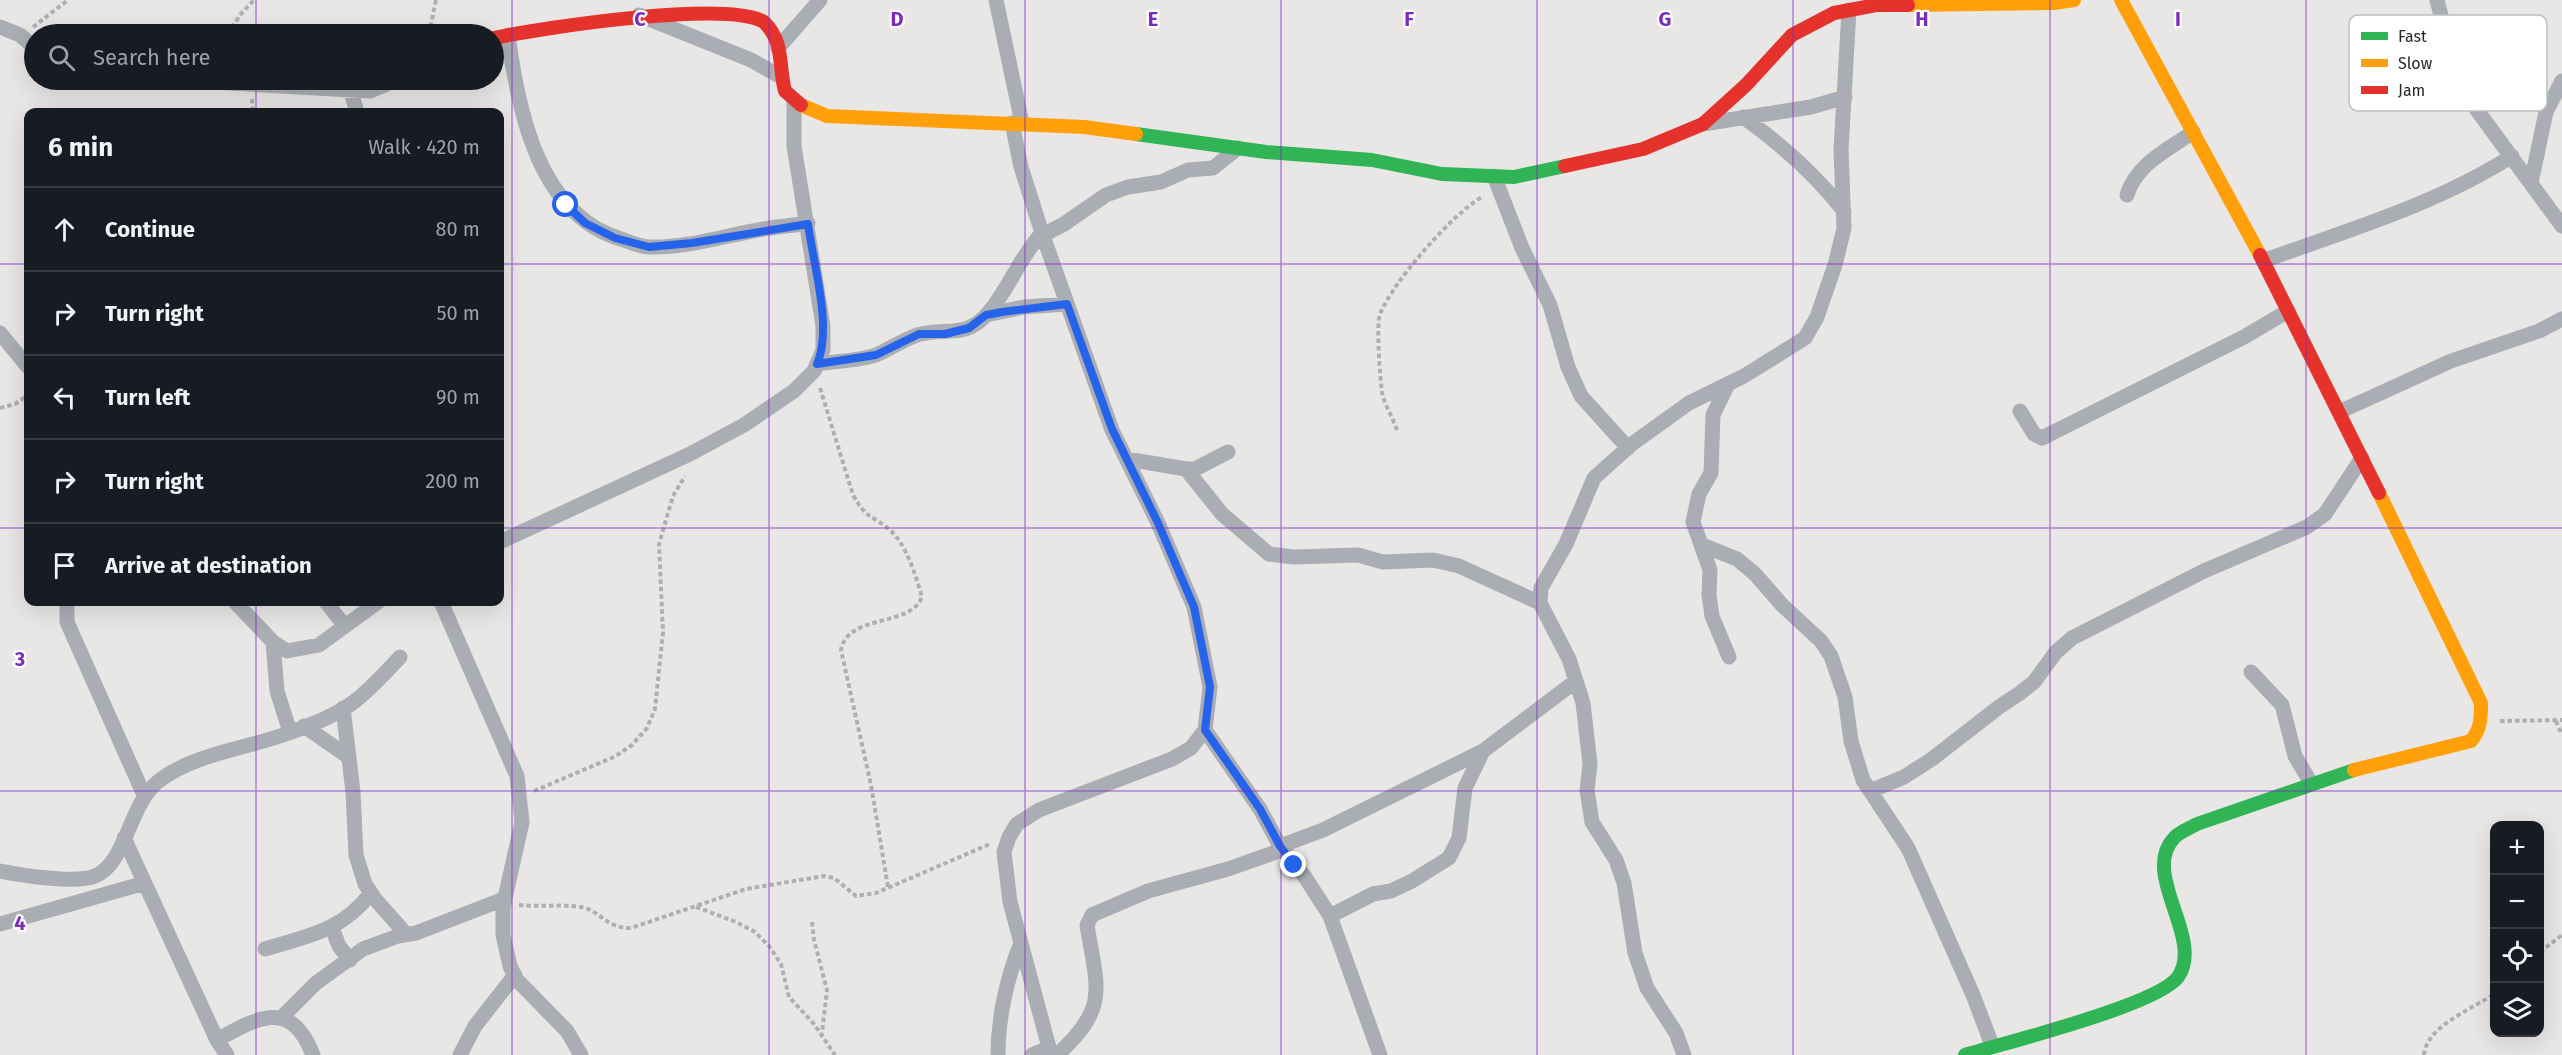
<!DOCTYPE html>
<meta charset="utf-8">
<style>
:root{--surface:#171b24;--page:#20242c;--text:#f1f3f6;--muted:#9ea1a6;--line:#363941}
body{margin:0;font-family:"Fira Sans",sans-serif;background:var(--page);color:var(--text)}
.controls{position:absolute;right:18px;bottom:18px;display:grid;overflow:hidden;border-radius:12px;box-shadow:0 6px 24px #0002}
.controls button{width:54px;height:54px;display:grid;place-items:center;padding:0;border:0;border-bottom:2px solid var(--line);background:var(--surface);color:var(--text);font:30px sans-serif}
.stop{position:absolute;width:18px;height:18px;margin:-14px;border:4px solid #2563eb;border-radius:50%;background:#fff}
.stop.end{background:#2563eb;border-color:#fff;box-shadow:0 2px 6px #0008}
.list{margin:0;padding:0;list-style:none}
h2{display:flex;justify-content:space-between;align-items:center;height:78px;margin:0;padding:0 24px;font-size:26px}
h2 small{font-size:20px;font-weight:400;color:var(--muted)}
.list li{display:grid;grid-template-columns:39px 1fr auto;gap:18px;align-items:center;box-sizing:border-box;height:84px;padding:0 24px;border-top:2px solid var(--line)}
.list b{display:block;font-size:22px;white-space:nowrap}
.list em{font-size:20px;font-style:normal;color:var(--muted)}
.icon{flex:none;width:33px;height:33px;fill:none;stroke:currentColor;stroke-width:2;stroke-linecap:round;stroke-linejoin:round}
.map{position:relative;flex:none;width:2562px;height:1055px;overflow:hidden}
.search{position:absolute;background:var(--surface);box-shadow:0 6px 24px #0002;left:24px;top:24px;width:480px;height:66px;display:flex;align-items:center;gap:15px;box-sizing:border-box;padding:0 21px;border-radius:33px;color:var(--muted);font-size:22px}
.panel{position:absolute;background:var(--surface);box-shadow:0 6px 24px #0002;left:24px;top:108px;width:480px;height:498px;border-radius:12px}
.map>svg:first-child{display:block}
.lines{fill:none;stroke-linecap:round;stroke-linejoin:round}
.path{stroke:#aeafb2;stroke-width:4;stroke-dasharray:4.5 3;stroke-linecap:butt}
.street{stroke:#aaadb3;stroke-width:15}
.fast{stroke:#30b455;stroke-width:14}
.slow{stroke:#ff9f0a;stroke-width:14}
.jam{stroke:#e5322d;stroke-width:14}
.route{stroke:#2563eb;stroke-width:8}
.grid{fill:none;stroke:#7b2cbf;stroke-width:1.5;stroke-opacity:0.55}
.key{fill:#fff;stroke:#bebebe;stroke-width:1.5}
.key-label{font-size:16px;fill:#282626}
.grid-label{font-size:20px;text-anchor:middle;font-weight:bold;fill:#7b2cbf;stroke:#fff;stroke-width:4.5;stroke-linejoin:round;paint-order:stroke}
</style>
<div class="map">
<svg width="2562" height="1055" viewBox="0 0 2562 1055">
<rect width="100%" height="100%" fill="#e9e7e5"/>
<g class="lines">
<path class="path" d="M33 27 68 0
M228 34 240 15 254 0
M429 34 436 0
M252 99 253 112
M820 388 853 495C866 519 872 515 890 530 906 544 916 576 922 597 910 628 848 613 841 650L871 785 888 887
M0 408 15 404 28 395
M1397 430C1393 418 1384 404 1382 392 1380 378 1376 325 1380 314 1393 282 1452 214 1482 197
M2500 721 2562 720
M2556 721 2562 735
M534 791 616 756 632 745 647 728 655 709 663 632 659 544 673 496 685 476
M519 905C539 907 561 904 581 907 601 911 607 929 631 928L746 889 824 876 834 878 856 896 876 893 990 844
M696 907 736 922 755 932 769 946 781 964 789 997 814 1024 835 1055
M812 922 814 940 827 990 822 1033
M2540 952 2562 935
M2424 1055C2426 1026 2473 1009 2494 994"/>
<path class="street" d="M996 0 1022 123
M2437 0 2455 69 2474 106 2562 226
M639 15 751 60 781 77
M0 27 20 35 34 47
M508 35C518 111 539 217 624 240 632 243 642 247 650 247 685 248 720 237 753 231 771 227 790 226 808 223
M778 48 820 0
M176 80 370 91 396 80
M350 89 357 112
M1743 117C1781 144 1815 174 1844 211
M1012 123 1021 167 1042 233 1112 430 1158 523 1194 607 1210 687 1205 730 1191 748 1172 759 1039 810 1017 824 1009 837 1004 852 1010 902 1051 1055
M1703 124 1811 107 1845 97
M1494 176 1522 248 1550 305 1568 367 1581 396 1628 448
M2531 183 2546 112 2562 81
M2127 195C2137 163 2168 150 2193 132
M1043 235 1064 224 1106 195 1128 187 1161 182 1188 170 1213 168 1238 148
M2263 261C2348 230 2435 205 2512 156
M986 315 1024 307 1067 304
M0 333 28 367
M817 364C836 361 858 361 876 355 890 349 903 340 917 335 944 326 965 341 989 312 1010 287 1019 258 1042 233
M1728 384 1713 415 1711 473 1699 494 1693 522 1710 570 1709 595 1712 616 1729 657
M2020 411 2034 434 2042 438 2244 337 2288 311
M2339 412 2451 361 2539 331 2562 319
M1127 459 1186 469H1195L1228 452
M1186 469 1222 514 1269 554 1294 557 1358 555 1383 562 1433 560 1459 566 1540 603
M500 542 690 454 744 425 794 391 814 371 823 350V326L794 146V102
M1702 545 1737 559 1755 574 1782 605 1821 641 1831 656 1845 697 1851 741 1863 780 1908 848 1973 995 1992 1045
M67 602V622L144 795
M235 602 273 642 287 651 319 645 378 602
M326 602 344 625
M441 602 517 776 522 822 503 907V935L510 966 516 979 567 1031 581 1055
M273 642 277 691 290 732
M2251 672 2282 705 2295 756 2311 783
M343 708 353 792 356 855 365 884 375 899 406 934
M304 726 346 755
M1205 730 1260 809 1280 846 1305 877 1330 916 1380 1055
M1870 791 1904 777 1932 759 1999 707 2020 693 2034 682 2056 652 2072 638 2204 571 2307 527 2325 514 2362 458
M124 838 217 1040 227 1055
M1280 846 1323 830 1483 751 1576 681
M0 871C21 875 76 884 95 876 127 863 129 802 160 780 193 755 242 749 280 736 303 728 331 718 351 704 369 691 385 673 400 657
M1330 916 1373 894 1391 891 1412 881 1449 858 1459 838 1465 788 1483 751
M0 924 145 883
M332 928 339 946 350 960
M265 949C308 936 342 931 371 893
M283 1016 316 983 363 949 398 936 416 933 504 899
M217 1040C258 1017 291 998 313 1055
M460 1055 475 1026 515 975
M998 1055C998 1018 1007 977 1021 943
M1032 1055 1049 1048
M1057 1055C1110 1007 1097 988 1087 925L1092 915 1148 891 1228 869 1282 850
M1684 1055 1676 1033 1647 988 1635 953 1624 883 1616 860 1592 822 1587 790 1590 764 1583 703 1569 659 1540 603 1541 588 1566 544 1594 478 1632 444 1689 403 1744 376 1805 338 1817 317 1835 265 1844 228 1841 150 1849 10"/>
<path class="fast" d="M1136 134 1266 152 1372 160 1442 174 1514 177 1565 166
M1965 1055C2004 1043 2158 1005 2178 977 2205 939 2140 874 2174 838 2179 832 2190 828 2197 824L2354 770"/>
<path class="slow" d="M2121 0 2260 255
M1908 5 2054 3 2074 0
M801 105 827 116 1084 127 1136 134
M2354 770 2471 741C2481 729 2481 718 2481 703L2379 493"/>
<path class="jam" d="M494 38C546 27 728 0 764 22 785 43 778 65 785 91L801 105
M1565 166 1643 149 1703 124 1746 85 1792 35 1834 13 1876 5H1908
M2260 255 2379 493"/>
</g>
<g class="lines">
<path class="route" d="M566 205 585 223 615 238 649 247 692 243 808 224C813 263 833 328 817 364L876 355 919 334H945L969 328 986 315 1002 312 1067 304 1112 429 1158 523 1194 607 1210 687 1205 730 1260 809 1280 846 1294 865"/>
</g>
<path class="grid" d="M256 0V34M512 0V1055M769 0V1055M1025 0V1055M1281 0V1055M1537 0V1055M1793 0V1055M2050 0V1055M2306 0V1055M256 80V112M0 264H28M500 264H2562M0 528H28M500 528H2562M256 602V1055M0 791H2562"/>
<rect x="2349" y="15" width="198" height="96" rx="9" class="key"/>
<rect x="2361" y="32" width="27" height="8" fill="#30b455"/>
<rect x="2361" y="59" width="27" height="8" fill="#ff9f0a"/>
<rect x="2361" y="86" width="27" height="8" fill="#e5322d"/>
<g class="key-label">
<text x="2398" y="42">Fast</text>
<text x="2398" y="69">Slow</text>
<text x="2398" y="96">Jam</text>
</g>
<g class="grid-label">
<text x="640" y="26">C</text>
<text x="897" y="26">D</text>
<text x="1153" y="26">E</text>
<text x="1409" y="26">F</text>
<text x="1665" y="26">G</text>
<text x="1922" y="26">H</text>
<text x="2178" y="26">I</text>
<text x="20" y="666">3</text>
<text x="20" y="930">4</text>
</g>
</svg>
<div class="controls">
<button>+</button>
<button>−</button>
<button><svg class="icon" aria-label="locate" viewBox="0 0 24 24"><circle cx="12" cy="12" r="6"/><path d="M12 2v4M12 18v4M2 12h4M18 12h4"/></svg></button>
<button><svg class="icon" aria-label="layers" viewBox="0 0 24 24"><path d="M12 4l9 5-9 5-9-5zM3 14l9 5 9-5"/></svg></button>
</div>
<div class="stop" style="left:566px;top:205px"></div>
<div class="stop end" style="left:1294px;top:865px"></div>
<div class="search"><svg class="icon" aria-label="search" viewBox="0 0 24 24"><circle cx="10" cy="10" r="6"/><path d="M15 15l6 6"/></svg>Search here</div>
<section class="panel">
<h2>6 min<small>Walk · 420 m</small></h2>
<ul class="list">
<li><svg class="icon" aria-label="ahead" viewBox="0 0 24 24"><path d="M12 20V5M6 11l6-6 6 6"/></svg><div><b>Continue</b></div><em>80 m</em></li>
<li><svg class="icon" aria-label="right" viewBox="0 0 24 24"><path d="M7 20v-9h11M14 6l5 5-5 5"/></svg><div><b>Turn right</b></div><em>50 m</em></li>
<li><svg class="icon" aria-label="left" viewBox="0 0 24 24"><path d="M17 20v-9H6M10 6l-5 5 5 5"/></svg><div><b>Turn left</b></div><em>90 m</em></li>
<li><svg class="icon" aria-label="right" viewBox="0 0 24 24"><path d="M7 20v-9h11M14 6l5 5-5 5"/></svg><div><b>Turn right</b></div><em>200 m</em></li>
<li><svg class="icon" aria-label="arrive" viewBox="0 0 24 24"><path d="M6 21V4h12l-3 4 3 4H6"/></svg><div><b>Arrive at destination</b></div></li>
</ul>
</section>
</div>
